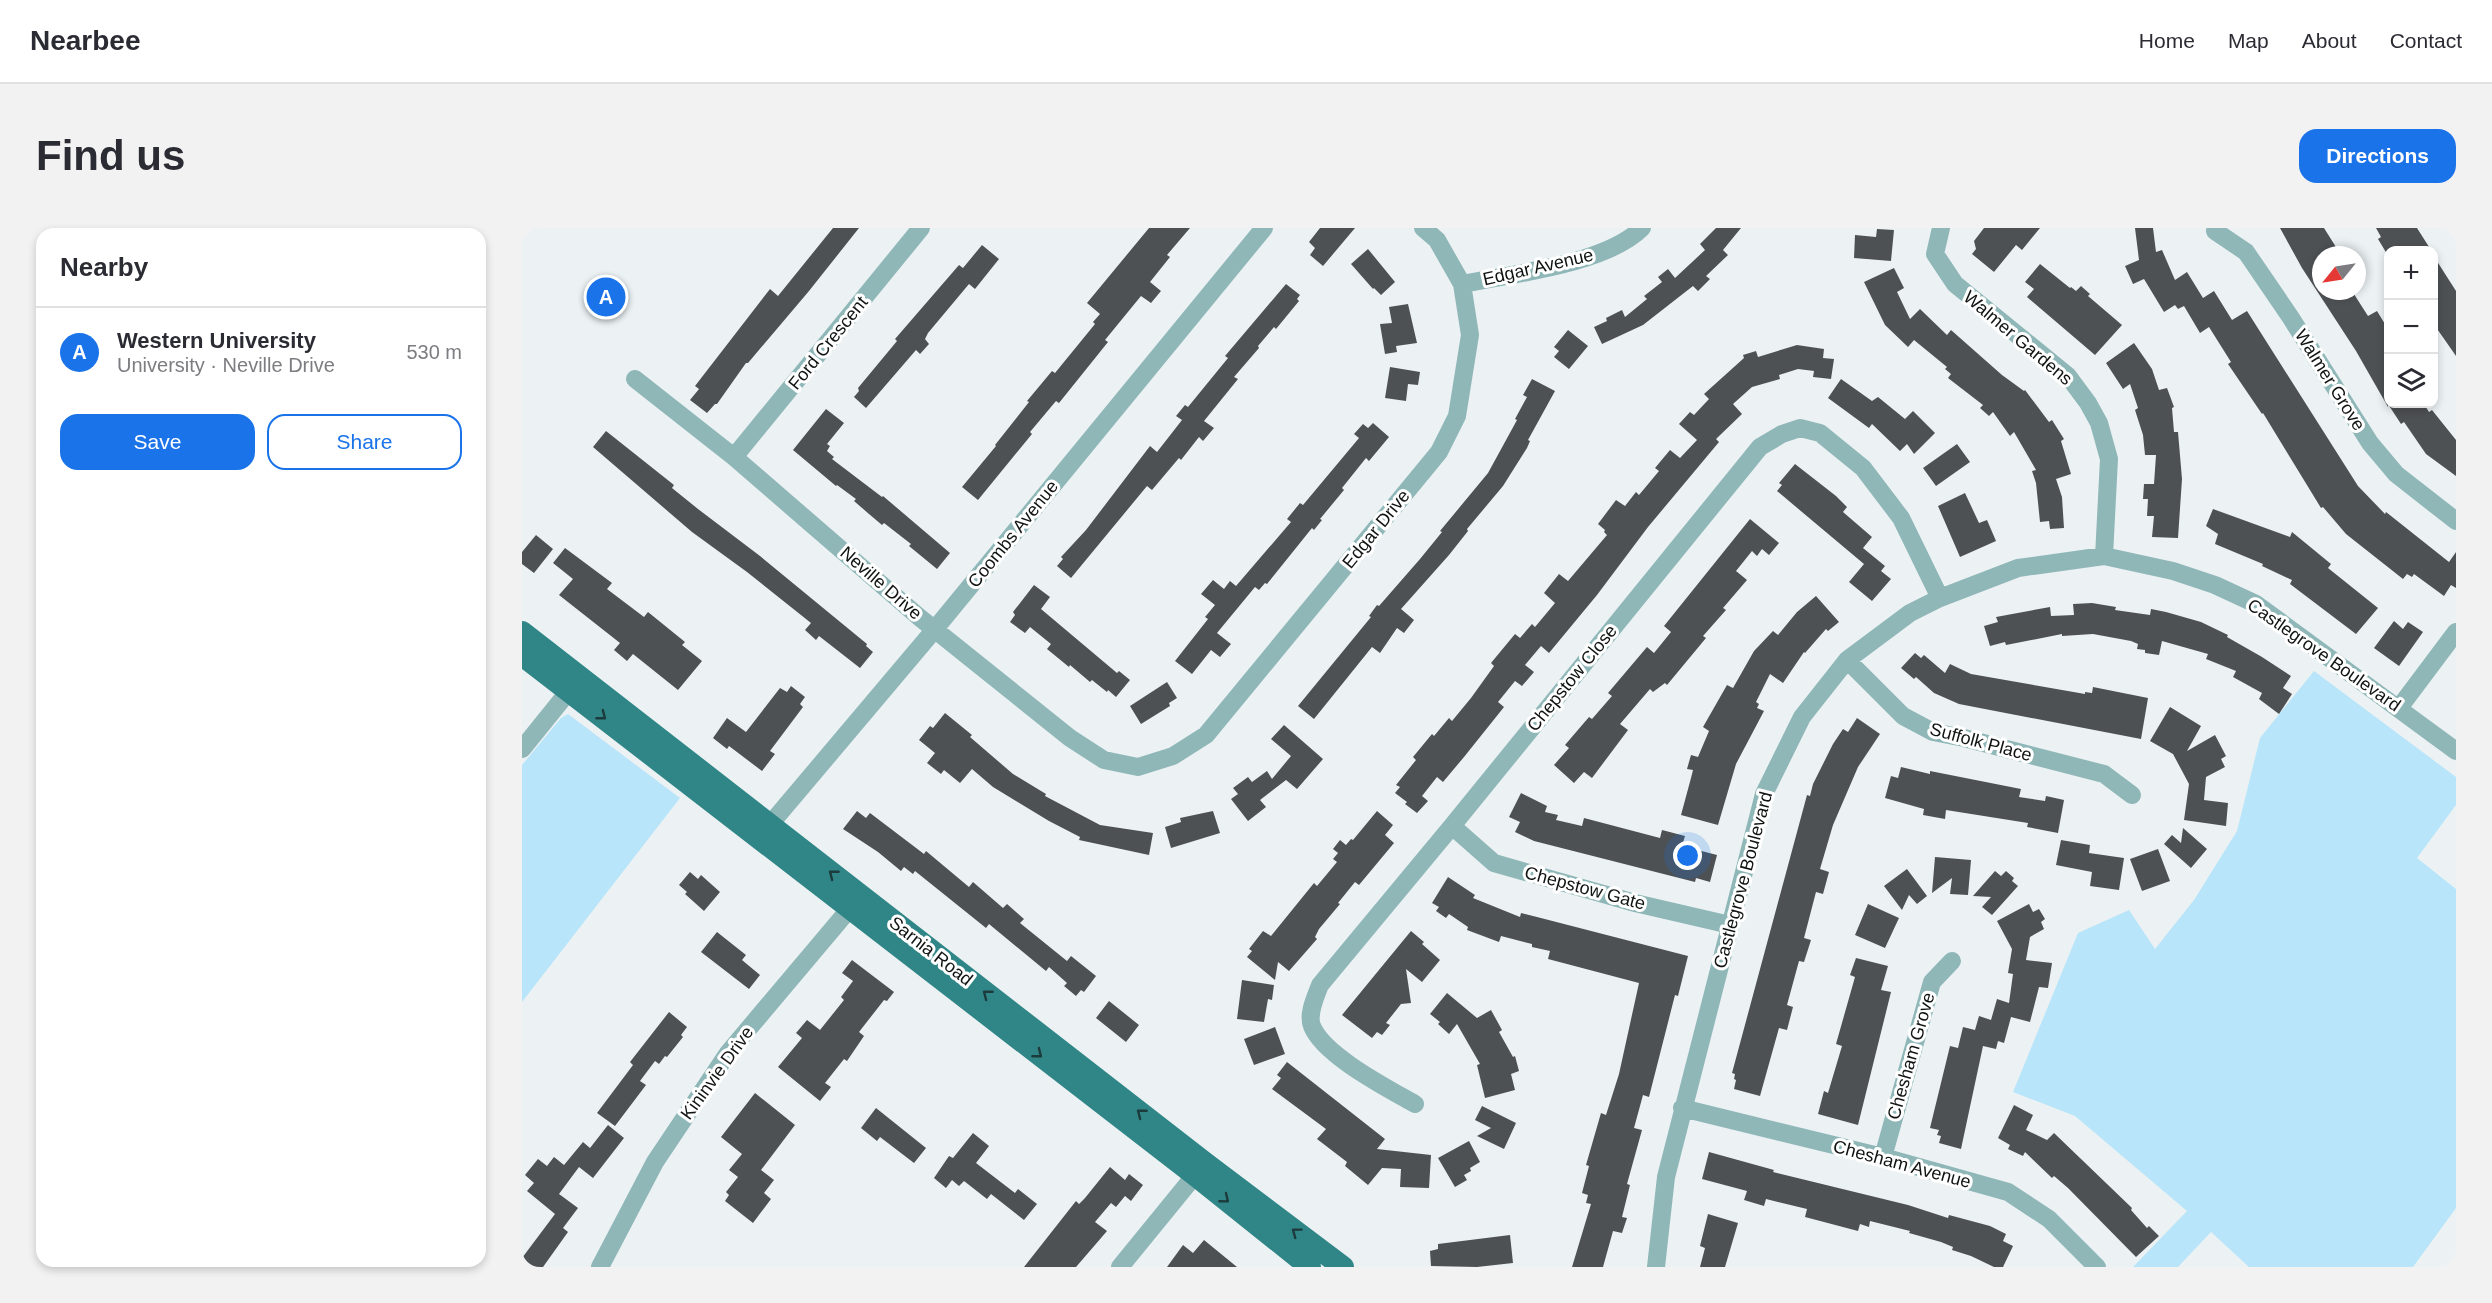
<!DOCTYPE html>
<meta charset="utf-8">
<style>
:root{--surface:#fff;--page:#f2f2f3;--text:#2b2b33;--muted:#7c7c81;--line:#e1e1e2;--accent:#1a73e8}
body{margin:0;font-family:Arial,sans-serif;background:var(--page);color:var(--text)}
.controls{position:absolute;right:18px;top:18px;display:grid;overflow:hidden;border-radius:12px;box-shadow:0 3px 9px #0003}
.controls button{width:54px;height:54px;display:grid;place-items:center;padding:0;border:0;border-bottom:2px solid var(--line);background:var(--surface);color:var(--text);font:30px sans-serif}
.compass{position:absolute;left:1790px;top:18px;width:54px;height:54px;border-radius:50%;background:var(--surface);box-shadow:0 3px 9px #0003;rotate:240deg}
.you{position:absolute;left:1166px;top:628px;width:21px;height:21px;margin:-15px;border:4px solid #fff;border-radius:50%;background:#1a73e8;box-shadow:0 0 0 9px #1a73e833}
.badge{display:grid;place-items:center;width:39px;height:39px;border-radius:50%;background:var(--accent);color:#fff;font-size:20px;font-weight:700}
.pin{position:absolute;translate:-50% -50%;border:3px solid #fff;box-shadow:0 2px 6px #0006}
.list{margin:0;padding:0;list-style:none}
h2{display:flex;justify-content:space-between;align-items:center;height:78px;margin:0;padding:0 24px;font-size:26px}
h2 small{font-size:20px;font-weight:400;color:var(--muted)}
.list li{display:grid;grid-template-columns:39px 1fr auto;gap:18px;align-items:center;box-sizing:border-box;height:90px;padding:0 24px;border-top:2px solid var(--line)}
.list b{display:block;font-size:22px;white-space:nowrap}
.list p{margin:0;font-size:20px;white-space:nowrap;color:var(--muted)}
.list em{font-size:20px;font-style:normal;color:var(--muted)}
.actions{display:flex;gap:12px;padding:18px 24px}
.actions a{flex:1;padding:14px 0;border:2px solid var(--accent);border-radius:18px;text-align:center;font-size:21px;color:var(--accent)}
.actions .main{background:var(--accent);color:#fff}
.icon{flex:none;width:33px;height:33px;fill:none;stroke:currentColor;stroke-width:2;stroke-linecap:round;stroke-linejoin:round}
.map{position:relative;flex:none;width:1934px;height:1039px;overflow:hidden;border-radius:18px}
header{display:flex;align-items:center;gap:36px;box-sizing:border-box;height:84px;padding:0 30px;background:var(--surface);border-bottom:2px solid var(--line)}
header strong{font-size:28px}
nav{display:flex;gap:33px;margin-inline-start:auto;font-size:21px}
.intro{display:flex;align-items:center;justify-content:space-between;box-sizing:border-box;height:144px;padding:0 36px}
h1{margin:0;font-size:42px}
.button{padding:15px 27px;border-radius:18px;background:var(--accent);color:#fff;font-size:21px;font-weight:700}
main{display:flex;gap:36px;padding:0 36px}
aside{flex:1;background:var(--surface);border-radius:18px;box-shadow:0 3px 9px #0003}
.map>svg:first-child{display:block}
.green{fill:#b8e5f9}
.building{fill:#4e5154}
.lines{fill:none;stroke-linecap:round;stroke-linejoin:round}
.minor{stroke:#90b7b8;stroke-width:18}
.major{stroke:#308687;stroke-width:22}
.oneway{stroke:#1c3b3c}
.labels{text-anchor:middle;stroke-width:6;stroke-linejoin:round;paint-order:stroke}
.street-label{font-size:18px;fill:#111313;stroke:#fff}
</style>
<header>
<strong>Nearbee</strong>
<nav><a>Home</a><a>Map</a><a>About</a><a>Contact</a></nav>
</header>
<div class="intro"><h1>Find us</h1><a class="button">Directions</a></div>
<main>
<aside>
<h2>Nearby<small></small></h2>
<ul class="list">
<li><span class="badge">A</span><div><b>Western University</b><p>University · Neville Drive</p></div><em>530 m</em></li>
</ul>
<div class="actions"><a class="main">Save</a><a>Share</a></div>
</aside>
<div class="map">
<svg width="1934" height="1039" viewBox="0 0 1934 1039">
<rect width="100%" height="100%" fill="#ecf2f4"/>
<path class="green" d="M1792 443 1934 549V577L1895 630 1934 661V980L1891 1039H1727L1689 1004 1656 1039H1611L1665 983 1553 888 1491 864 1556 705 1607 682 1633 721 1672 672 1715 603 1738 510Z
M46 486 158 570 0 774V537L39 490Z"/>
<path class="building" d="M311 0H337L287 63 226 135H224L195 176H193L185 185 168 172 177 161 173 158 248 61 256 68Z
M627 0H668L645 27 648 29 628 54 639 63 629 75 619 68 583 112 586 114 537 175 534 173 508 204 510 206 456 272 440 259 474 218 473 217 507 174 505 173 530 143 533 145 573 96 571 94 578 86 565 75Z
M798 0H833L801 38 788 27 793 20 787 14Z
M1194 0H1219L1201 22 1206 27 1184 48 1188 51 1176 63 1171 58 1121 97 1080 116 1072 99 1085 93 1084 90 1100 82 1103 89 1125 71 1122 68 1140 54 1136 49 1146 41 1153 50 1183 22 1178 16Z
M1462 0H1518L1500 22 1494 17 1472 44 1450 26 1454 21 1452 13Z
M1613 0H1631L1634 24 1640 22 1653 52 1665 44 1681 70 1692 63 1710 92 1725 83 1836 258 1863 286 1864 284 1927 334 1934 324V360L1929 357 1922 368 1892 346 1890 349 1885 346 1881 351 1824 306 1801 279 1799 280 1741 185 1740 186 1706 136 1709 134 1687 99 1678 105 1662 78 1656 81 1653 77 1642 84 1622 51 1611 56 1603 38 1617 32Z
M1758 0H1802L1819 27H1799V63H1830L1846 88 1855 83 1866 101V176H1902L1907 184 1910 182 1934 212V248L1904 226 1882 194 1879 196 1866 176V179L1834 123 1780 40Z
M1854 0H1895L1909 22H1866L1865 26 1856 11 1859 9Z
M1355 1 1372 2 1369 33 1332 30 1333 7 1354 9Z
M460 17 477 31 453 61 447 56 406 105 403 111 407 116 398 126 394 122 344 180 332 169 337 163 336 160 375 113 373 111 437 37 441 40Z
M846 21 873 54 859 67 852 60 851 61 829 36Z
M1911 27 1934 63V128L1911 95Z
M1518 36 1548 60 1549 59 1554 63 1559 58 1568 66 1566 68 1600 97 1573 127 1505 69 1512 61 1503 54Z
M1372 40 1382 60 1375 64 1388 91 1398 81 1425 107 1429 102 1480 147 1502 163 1503 162 1527 194 1530 192 1542 211 1539 213 1549 246 1534 251 1540 269 1542 300 1528 301 1527 293 1518 294 1514 255 1510 243 1514 242 1492 204 1488 208 1471 184 1467 188 1458 180 1461 177 1426 150 1429 146 1423 141 1425 139 1392 112 1386 119 1363 97 1342 54Z
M764 56 778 67 775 71 777 73 754 101 752 99 736 118 737 120 712 149 716 151 682 193 692 200 681 213 677 209 659 232 657 230 630 262 625 258 549 350 535 338 541 331 539 329 564 302 628 218 635 224 660 192 654 188 663 177 666 179 706 130 703 128Z
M886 76 895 115 874 118 875 124 863 126 858 96 870 95 867 79Z
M1046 102 1066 118 1047 141 1032 129 1037 123 1032 119Z
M1612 115 1630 141 1637 162 1645 160 1652 179 1650 180 1652 204H1656L1660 251 1656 310 1630 309 1632 288H1625L1626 271H1621L1622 256H1632L1634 227H1623L1621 207 1613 182 1616 180 1608 156 1601 161 1584 135Z
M1275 117 1302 121 1301 130 1312 131 1309 151 1291 149 1292 143 1276 141 1257 147 1258 151 1230 159 1211 176 1220 186 1194 211 1197 214 1126 299 1075 367 1027 425 1019 418 1003 437 1012 444 1000 458 993 453 976 474 982 479 942 529 921 554 915 549 900 568 906 573 895 585 883 576 885 574 873 565 878 559 874 557 894 532 891 529 910 506 912 508 927 490 930 493 949 470 972 438 969 435 993 406 998 410 1010 396 1013 399 1033 375 1022 365 1037 346 1046 353 1085 307 1082 304 1083 302 1076 296 1094 272 1103 278 1114 264 1117 267 1137 243 1133 240 1148 222 1158 230 1175 212 1157 196 1168 184 1172 187 1187 171 1182 166 1222 130 1221 127 1234 123 1236 129Z
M868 139 898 144 896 157 886 156 884 173 863 170Z
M1010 151 1033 163 1006 212 1008 213 1005 220 981 258 945 301 946 303 927 327 879 381 892 392 882 405 875 400 858 425 850 419 792 491 776 478 849 389 847 388 855 377 857 378 898 331 920 304 918 303 966 245 995 192 993 191 1005 169 1001 167Z
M1319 151 1350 173 1356 169 1383 191 1391 183 1413 205 1392 226 1385 216 1378 223 1350 196 1347 200 1306 170Z
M304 181 322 195 305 216 308 218 305 223 312 229 310 231 360 269 361 268 428 325 415 341 387 318 389 316 362 295 360 297 347 286 332 273 334 271 315 257 314 258 271 222Z
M851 195 867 209 847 233 844 230 820 260 822 262 798 291 800 292 792 302 790 300 745 356 743 355 737 362 733 359 695 405 709 416 698 429 689 422 670 446 653 433 686 391 683 389 693 377 679 366 691 352 702 361 708 353 714 358 769 294 765 291 778 275 781 277 837 210 832 206 841 196 846 200Z
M84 203 152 257 150 260 176 281 238 328 345 416 344 418 351 424 338 440 297 408 294 412 283 402 289 395 225 344 170 304 71 219Z
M1435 216 1448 234 1414 258 1401 240Z
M1273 236 1314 268 1325 279 1321 284 1350 309 1341 320 1363 338 1359 343 1369 351 1350 373 1327 354 1342 336 1255 263 1260 257 1257 255Z
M1443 265 1457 295 1465 292 1474 313 1438 329 1416 278Z
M1691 281 1768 309 1770 304 1809 336 1806 340 1856 380 1834 406 1768 356 1770 352 1740 338 1741 336 1693 316 1696 306 1684 298Z
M1228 291 1257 315 1247 327 1240 321 1235 328 1230 323 1214 343 1225 352 1201 380 1204 382 1181 408 1184 410 1145 457 1143 455 1131 464 1128 461 1098 496 1106 502 1070 550 1062 544 1052 555 1032 537 1047 520 1043 517 1067 489 1070 491 1090 468 1086 465 1125 419 1132 425 1149 404 1142 398Z
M14 307 31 321 12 345 0 336V324Z
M43 320 90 355 85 361 122 389 126 384 163 414 160 417 180 433 156 462 111 426 105 433 92 422 98 415 37 367 51 351 31 335Z
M512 357 528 369 519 381 595 445 597 443 608 452 594 469 586 462 585 464 570 452 568 454 548 437 547 439 525 421 529 416 508 399 503 405 488 394 493 387 491 384Z
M1294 368 1317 394 1306 403 1304 401 1283 425 1282 424 1261 455 1248 446 1234 474 1237 476 1235 480 1242 483 1214 536 1196 597 1159 587 1169 550 1171 542 1165 541 1169 527 1176 529 1187 503 1181 499 1205 457 1211 460 1232 423 1251 403 1256 407 1275 384Z
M1570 375 1594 379 1593 382 1628 387 1629 381 1644 384 1679 394 1706 407 1705 409 1740 429 1769 448 1761 460 1770 466 1757 486 1737 471 1740 465 1711 449 1714 443 1684 431 1686 426 1640 413 1637 427 1623 425V422L1615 421 1616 416 1609 413 1571 406 1540 408V406L1484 417 1483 414 1468 418 1462 398 1476 394 1474 389 1528 379 1529 388 1552 387 1551 376Z
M1872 393 1881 401 1886 394 1901 404 1877 438 1852 420Z
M1393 425 1399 430 1402 427 1423 445 1428 436 1449 446 1563 466V464L1570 465 1571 459 1626 470 1619 511 1437 476 1412 465 1394 449 1392 451 1379 440Z
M645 454 655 470 647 475 648 478 619 496 608 478Z
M269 458 283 469 278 476 281 479 248 523 253 526 240 543 207 518 205 521 191 510 205 490 224 504 258 460 265 464Z
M1648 479 1679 498 1665 523 1693 507 1704 528 1699 531 1703 539 1684 549 1682 572 1706 575 1704 598 1662 592 1667 556 1651 526 1628 513Z
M423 485 450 507 448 509 491 546 524 566 523 568 578 597 631 605 627 627 557 612 558 609 527 593 471 559 450 541 438 555 422 542 419 546 405 535 413 525 397 512 408 498 411 500Z
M1335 490 1358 506 1336 539 1311 597 1298 641 1307 644 1301 666 1294 664 1282 710 1289 712 1282 734 1277 733 1265 777 1271 779 1265 802 1257 800 1238 868 1212 861 1214 852 1212 851 1213 846 1210 845 1285 567 1288 568 1291 556 1311 516 1321 501 1326 504Z
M762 497 801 531 775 561 764 552 738 572 744 579 726 593 709 571 716 566 711 560 726 549 730 554 745 543 750 551 769 528 749 511Z
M1379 539 1408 546V543L1499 561 1497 569 1523 573 1524 568 1542 572 1536 605 1505 599 1506 595 1424 582 1423 591 1401 587 1402 581 1363 570 1369 548 1376 550Z
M999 565 1025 578 1023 584 1036 587 1034 592 1060 598 1062 590 1138 610 1140 602 1163 608 1160 618 1195 627 1188 654 1174 650 1173 654 1012 613 993 604 998 594 987 589Z
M335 583 344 590 348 585 402 626 404 623 447 659 451 654 481 680 485 676 502 691 498 695 545 733 549 728 574 748 562 764 559 762 554 768 542 758 545 755 527 739 524 743 467 696 464 700 393 643 391 646 382 639 379 643 356 624 321 601Z
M691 583 698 605 649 620 643 599 659 594 658 590Z
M855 583 871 597 863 607 872 615 837 657 833 654 816 675 818 676 797 701 793 709 795 711 767 743 756 734 753 752 725 729 730 723 727 721 741 703 749 708 792 655 795 658 815 634 811 631 816 625 811 621 818 612 824 617 829 611 831 612Z
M1661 600 1685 621 1669 640 1642 616 1650 607 1659 615Z
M1539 612 1568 617 1567 625 1602 630 1597 662 1568 658 1570 644 1534 637Z
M1636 621 1648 653 1620 663 1608 631Z
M1413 629 1449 632 1446 667 1428 666 1430 650 1410 665Z
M1385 641 1405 668 1395 676 1387 667 1380 682 1362 658Z
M1473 643 1479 648 1484 643 1492 650 1490 653 1496 658 1470 687 1460 679 1469 669 1451 668Z
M168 644 176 651 179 647 198 664 182 683 163 666 165 664 157 657Z
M926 649 953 667 951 670 998 689 999 685 1015 689 1166 728 1156 768 1153 767 1127 869 1121 867 1112 900 1120 902 1105 956 1108 957 1100 989 1105 990 1100 1005 1091 1003 1081 1039H1050L1069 976 1064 975 1066 967 1060 965 1067 938 1064 937 1079 885 1084 887 1097 846 1117 755 1026 731 1028 723 1010 719V716L979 708 977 714 945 702 946 699 927 686 924 690 914 683 917 679 910 675Z
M1346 676 1377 690 1363 720 1333 707Z
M1507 676 1511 684 1517 681 1523 691 1519 694 1522 701 1508 709 1504 732 1530 735 1526 760 1517 759 1508 794 1489 789 1482 815 1476 813 1474 821 1461 818 1439 921 1417 915 1419 908 1415 907 1417 902 1408 900 1428 818 1436 820 1441 799 1453 802 1457 788 1469 792 1475 771 1487 775 1491 746 1486 745 1490 721 1475 693Z
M889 703 902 714 900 716 918 732 900 754 884 741 889 775 879 776 864 795 868 797 860 807 855 804 850 810 820 787Z
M195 704 224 727 220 732 238 747 227 761 179 724Z
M1334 730 1366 738 1359 762 1369 764 1336 897 1296 886 1302 863 1306 865 1320 818 1314 816 1333 749 1328 747Z
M330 732 372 764 365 773 362 772 337 804 342 808 325 833 322 831 303 855 309 859 298 873 256 839 280 810 274 805 285 792 298 802 322 772 319 769 331 753 320 745Z
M720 752 752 757 750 772 746 771 742 794 715 791Z
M925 765 955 790 969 782 980 802 977 804 991 829 993 828 997 843 989 846 993 862 963 870 955 837 958 836 935 796 927 806 916 796 918 794 908 786Z
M587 773 617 797 604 814 574 790Z
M147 784 165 799 159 807 161 809 145 829 143 828 137 836 133 833 118 853 124 857 93 898 75 885 111 837 108 834Z
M753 799 763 826 732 837 722 811Z
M765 834 863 911 855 921 909 927 907 960 878 959 879 941 860 940 846 957 823 938 825 934 795 911 804 901 750 861 759 850 755 847Z
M233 865 273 897 239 942 252 952 242 965 249 971 231 995 203 973 207 967 204 964 216 949 207 942 220 926 199 909Z
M1492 877 1511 887 1504 902 1525 912 1532 905 1610 980 1609 982 1625 1000 1627 998 1637 1008 1614 1029 1546 960 1532 948 1530 950 1503 924 1501 928 1486 921 1488 917 1476 910Z
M960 878 994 895 982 921 955 908 969 900 953 892Z
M354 880 404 920 392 935 358 909 355 913 339 900Z
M86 897 102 910 71 950 57 939 37 966 56 980 41 1000 46 1004 21 1039H11L0 1030 33 986 5 963 12 955 3 947 16 931 25 938 32 929 42 937 61 914 68 920Z
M451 905 467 918 454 935 493 965 496 961 515 976 502 992 469 966 465 971 442 953 437 958 430 952 424 960 412 950 427 928 431 930Z
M947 913 958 934 948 940 949 943 942 947 945 952 933 959 916 930Z
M1187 924 1252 942 1251 944 1386 977 1426 990 1427 987 1468 998 1484 1006 1481 1013 1491 1018 1481 1039H1472L1449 1028 1430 1022 1431 1019 1419 1014 1387 1005 1388 1003 1348 993 1347 999 1338 996 1336 1003 1283 989 1285 981 1244 971 1242 978 1222 972 1225 963 1180 951Z
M588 939 603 952 607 946 621 957 609 973 603 968 594 979 589 975 573 994 585 1003 573 1017 554 1039H502L554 973 557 976 563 970Z
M1186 986 1216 995 1203 1039H1178L1183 1020 1178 1018Z
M988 1007 991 1035 955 1039 909 1038 908 1023 916 1021V1016Z
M682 1012 715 1039H645L661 1017 671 1025Z"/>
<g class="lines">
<path class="minor" d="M1419 0 1413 26 1433 56 1546 148 1566 175 1577 195 1587 231 1582 328
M1693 3 1724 24 1769 90 1848 215 1874 246 1934 293
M940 56C990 46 1084 36 1120 0
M113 151 212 229 397 389 548 510 582 532 616 539 651 528 684 507 917 224 935 188 948 107 940 56 915 12 901 0
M212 229 399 0
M1325 432 1381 488 1411 504 1442 510 1582 546 1610 567
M1877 480 1934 404
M0 521 55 453
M930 598 972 635 1113 675 1208 697
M240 606 413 401 742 0
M893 876C865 860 801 827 790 798 785 786 794 768 798 757L930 598 1238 219 1260 206 1278 200 1298 205 1341 240 1379 290 1418 370
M1160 880 1361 929 1486 964 1527 991 1575 1039
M1361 929 1410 754 1430 733
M78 1039 133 934 206 825 335 672
M598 1039 682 936
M1134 1039 1144 949 1242 566 1280 489 1325 432 1388 385 1418 370 1496 340 1582 328 1651 343 1693 357 1734 376 1934 523"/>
<path class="major" d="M0 404 683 935 821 1039
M0 427 673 947 788 1039"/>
</g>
<defs><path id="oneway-chevron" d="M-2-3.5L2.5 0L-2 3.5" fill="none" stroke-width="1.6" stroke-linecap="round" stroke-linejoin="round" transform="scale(1.5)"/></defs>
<g class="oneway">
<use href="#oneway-chevron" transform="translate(80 488) rotate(38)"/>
<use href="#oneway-chevron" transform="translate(311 646) rotate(-142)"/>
<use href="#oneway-chevron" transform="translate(465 766) rotate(-142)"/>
<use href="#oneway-chevron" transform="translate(516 826) rotate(38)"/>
<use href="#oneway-chevron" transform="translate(619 885) rotate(-142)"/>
<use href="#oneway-chevron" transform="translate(703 971) rotate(39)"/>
<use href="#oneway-chevron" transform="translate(774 1004) rotate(-143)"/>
</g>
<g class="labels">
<g class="street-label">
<text transform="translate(1016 39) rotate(-13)" y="6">Edgar Avenue</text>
<text transform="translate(1496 110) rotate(40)" y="6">Walmer Gardens</text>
<text transform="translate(306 115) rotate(-51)" y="6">Ford Crescent</text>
<text transform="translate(1808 152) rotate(58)" y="6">Walmer Grove</text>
<text transform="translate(854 301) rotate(-51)" y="6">Edgar Drive</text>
<text transform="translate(491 306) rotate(-51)" y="6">Coombs Avenue</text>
<text transform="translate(359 355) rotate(41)" y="6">Neville Drive</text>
<text transform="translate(1802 427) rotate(35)" y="6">Castlegrove Boulevard</text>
<text transform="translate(1050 450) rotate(-51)" y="6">Chepstow Close</text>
<text transform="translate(1459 514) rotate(15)" y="6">Suffolk Place</text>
<text transform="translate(1221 652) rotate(-75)" y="6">Castlegrove Boulevard</text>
<text transform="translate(1063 660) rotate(15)" y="6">Chepstow Gate</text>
<text transform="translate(409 723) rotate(38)" y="6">Sarnia Road</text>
<text transform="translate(1389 828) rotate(-74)" y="6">Chesham Grove</text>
<text transform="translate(195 845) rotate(-54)" y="6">Kininvie Drive</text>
<text transform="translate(1380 936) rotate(15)" y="6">Chesham Avenue</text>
</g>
</g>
</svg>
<div class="controls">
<button>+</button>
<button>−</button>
<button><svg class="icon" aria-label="layers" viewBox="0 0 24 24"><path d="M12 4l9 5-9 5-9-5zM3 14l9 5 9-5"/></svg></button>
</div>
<svg class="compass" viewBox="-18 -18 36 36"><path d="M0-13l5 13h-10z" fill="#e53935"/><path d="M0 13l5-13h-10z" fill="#7c7c81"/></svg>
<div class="you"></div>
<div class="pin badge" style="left:84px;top:69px">A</div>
</div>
</main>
